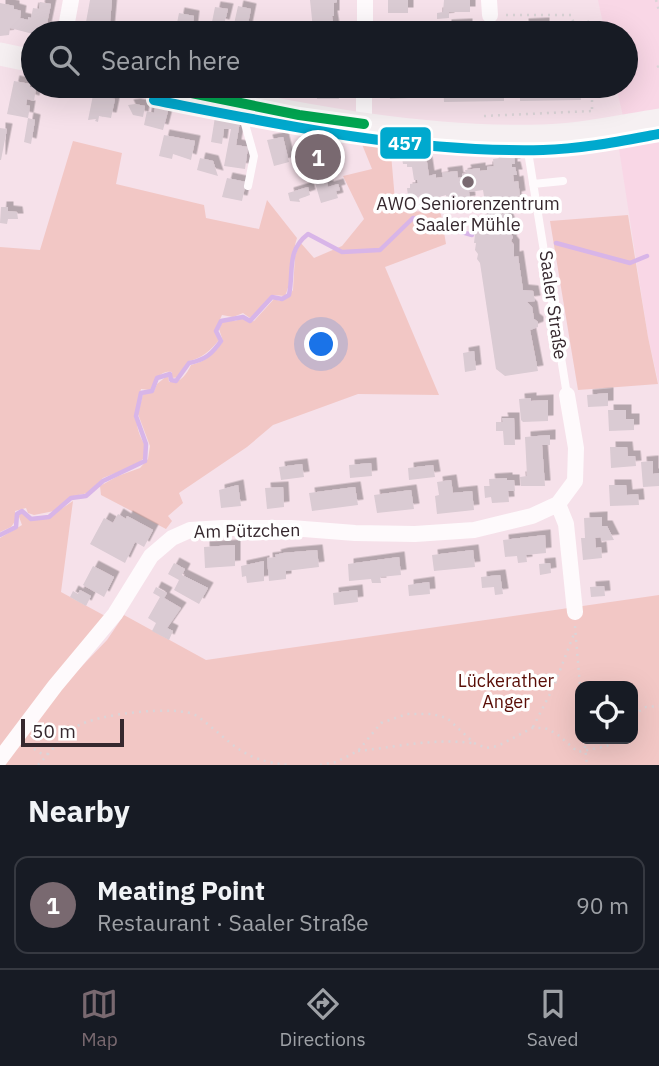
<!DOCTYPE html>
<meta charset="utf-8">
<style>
:root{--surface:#171b24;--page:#242831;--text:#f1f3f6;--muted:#9ea1a6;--line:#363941;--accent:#796970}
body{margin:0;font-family:"IBM Plex Sans",sans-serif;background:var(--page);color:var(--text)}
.controls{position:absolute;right:21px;bottom:21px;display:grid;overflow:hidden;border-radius:14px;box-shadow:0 7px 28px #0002}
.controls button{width:63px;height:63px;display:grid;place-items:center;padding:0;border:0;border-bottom:2px solid var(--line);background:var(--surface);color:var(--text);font:35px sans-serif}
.scale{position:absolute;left:21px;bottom:18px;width:103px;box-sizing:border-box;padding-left:7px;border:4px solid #36282e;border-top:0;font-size:19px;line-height:24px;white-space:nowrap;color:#36282e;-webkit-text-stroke:5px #fff;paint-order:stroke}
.you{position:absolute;left:322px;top:345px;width:24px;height:24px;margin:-18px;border:5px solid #fff;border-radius:50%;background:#1a73e8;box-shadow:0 0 0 10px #1a73e833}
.badge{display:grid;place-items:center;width:46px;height:46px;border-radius:50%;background:var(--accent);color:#fff;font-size:23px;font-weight:700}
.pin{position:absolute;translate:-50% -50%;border:4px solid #fff;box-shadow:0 2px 7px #0006}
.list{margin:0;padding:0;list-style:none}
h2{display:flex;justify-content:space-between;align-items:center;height:91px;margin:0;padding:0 28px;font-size:30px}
h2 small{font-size:23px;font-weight:400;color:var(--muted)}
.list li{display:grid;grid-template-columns:46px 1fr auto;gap:21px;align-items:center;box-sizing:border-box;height:98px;margin:0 14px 14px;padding:0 14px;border:2px solid var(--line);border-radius:14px}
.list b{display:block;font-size:26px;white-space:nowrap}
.list p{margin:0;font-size:23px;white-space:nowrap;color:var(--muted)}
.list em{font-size:23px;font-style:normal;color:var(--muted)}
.icon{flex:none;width:38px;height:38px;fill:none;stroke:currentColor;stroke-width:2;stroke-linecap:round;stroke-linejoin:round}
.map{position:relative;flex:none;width:659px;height:765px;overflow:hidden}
.search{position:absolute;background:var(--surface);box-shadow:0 7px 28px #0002;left:21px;right:21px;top:21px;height:77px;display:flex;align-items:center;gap:18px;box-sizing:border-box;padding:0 24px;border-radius:38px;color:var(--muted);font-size:26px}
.sheet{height:203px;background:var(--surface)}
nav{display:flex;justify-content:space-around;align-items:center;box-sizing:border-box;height:98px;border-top:2px solid var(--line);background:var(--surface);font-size:19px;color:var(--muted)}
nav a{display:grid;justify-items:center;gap:4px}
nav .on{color:var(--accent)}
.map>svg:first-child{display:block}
.built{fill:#f9d7e6}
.green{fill:#f2c7c5;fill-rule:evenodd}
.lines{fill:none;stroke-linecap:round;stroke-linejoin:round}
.stream{stroke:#d8b5e8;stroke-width:4.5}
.building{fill:#dacbd3;filter:url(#shadow)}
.path{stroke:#dbd4d7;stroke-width:2.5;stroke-dasharray:2 5;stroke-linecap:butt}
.lane{stroke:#fefafc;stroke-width:8}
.street{stroke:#fefafc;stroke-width:16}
.secondary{stroke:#f6f0f2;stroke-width:23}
.bus-1-casing{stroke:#fff;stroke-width:16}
.bus-2-casing{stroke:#fff;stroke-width:16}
.bus-1{stroke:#00a651;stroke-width:10}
.bus-2{stroke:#00a9ce;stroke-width:10}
.poi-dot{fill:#796970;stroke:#fff;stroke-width:2.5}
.labels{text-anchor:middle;stroke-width:7;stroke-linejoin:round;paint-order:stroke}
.poi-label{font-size:18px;fill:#36282e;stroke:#fff}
.street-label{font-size:18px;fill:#36282e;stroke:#fff}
.park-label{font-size:18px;fill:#590d06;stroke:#fff}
.line-badge{stroke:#fff;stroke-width:2.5}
.badge-label{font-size:19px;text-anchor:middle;font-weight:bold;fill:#fff}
</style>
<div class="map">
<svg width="659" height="765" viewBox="0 0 659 765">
<defs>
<filter id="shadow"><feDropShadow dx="5.5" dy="-5.5" stdDeviation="0" flood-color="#0004"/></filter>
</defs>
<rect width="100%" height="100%" fill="#f6e1ea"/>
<path class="built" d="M598 0H659V113L623 116 616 86H626V33H605Z
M659 125V385L648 337 617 136Z"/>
<path class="green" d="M359 137 390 142 396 212 435 211 441 214 446 244 385 267 439 395 358 394 273 425 247 447 179 493 183 503 168 516 172 521 166 529 101 495 100 486 118 476 140 468 148 459 150 446 138 414 143 394 154 391 157 384 168 375 169 382C181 383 186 375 191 365 205 362 215 353 223 341L219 329 224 319 235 321 243 318 249 322 254 321 274 299 280 301 287 298 293 290 295 256 300 242 314 258 342 246 364 219 343 176 372 169Z
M73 141 122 153 116 184 204 205 206 218 259 229 267 200 297 238C291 256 293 279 285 296L273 295 250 318 243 313 233 317 222 315 216 328 219 340C210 351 202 358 189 361L180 377 172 378V372C159 370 156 381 150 390L141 389C135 412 133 426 146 447L144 458 136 465 103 478 88 493 74 496 54 511 34 515 28 513 26 508 15 511 16 520 11 527 0 532V247L40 250Z
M628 215 648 337 658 384 578 390 550 221Z
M73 501 61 592 107 617 0 751V538L22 525 18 514 22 511C36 531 60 509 73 501Z
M659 595V765H4L57 692 107 640 124 615 206 660ZM580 686H633V739H580Z"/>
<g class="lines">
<path class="stream" d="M556 243 630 263 647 256
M0 535 16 527 17 514 22 511 31 519 49 517 71 498 86 496 103 481 145 461 146 444 136 416 141 393 152 391 157 378 170 374 171 380 176 381 189 363C205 360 212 354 221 341L216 331 221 321 243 317 250 321 272 297 282 299 289 295C294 271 286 251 308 234L342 252 380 250 413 218 472 235"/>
</g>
<path class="building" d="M90 0H112L109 33H84Z
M310 0H337V2L334 3V16H332L334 29H313Z
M388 0H408V13H388Z
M444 0H470V12H449V18L437 19V13L443 12Z
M40 2 51 4 45 33 33 34 10 28 9 35 0 36V3L14 6V9L21 11 20 18 28 20V17L31 18 33 8 39 9Z
M238 6 251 9 246 33H232Z
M215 7 228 9 224 25 212 22Z
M179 13 194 16 192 33H175Z
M544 23V33H524L523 24Z
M467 24V33H446V25Z
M14 81 30 84V87L36 88 34 101 27 99 26 105 30 106 28 118 7 114Z
M315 86H336L339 99H317Z
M389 86H410V98L390 99Z
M443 86H504V101L444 102Z
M520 86H580L581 100 520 101Z
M93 95 115 99 111 118 99 116 98 122 95 121 96 119 88 120Z
M135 104 145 106 143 117 133 115 128 105Z
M155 108 168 111 163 130 144 125 147 111 154 113Z
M215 117 240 121 236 145 248 147 245 169 224 166 231 129H224L222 144 211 142Z
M28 118 35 120 31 144 24 142Z
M0 128 7 129 1 160H0Z
M164 135 195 141 191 160 173 154 172 159 159 156Z
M283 137 289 162 274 166 267 140Z
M319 139 324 142 333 180 327 182 328 187 338 184 340 190 336 191 338 198 321 203 304 146 315 144 316 140Z
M425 149 429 176 436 174V178L443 177 442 173 457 171 458 178 462 177V174L466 173 465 170 480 168V171L487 170V167L494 166 493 159 514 156 515 164H512V167H515L517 175H513L514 182 518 181 520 196 516 197 517 204 521 203 522 211 505 213 512 229 510 233 513 237 511 241 514 245V257L518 256 523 290 533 291 535 301 527 302 532 307 534 319 538 322V327L530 330 538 371 505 376 496 369 480 263 477 259 478 254 475 250 476 243H474L475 235 473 234 474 227 472 226 473 222 492 219 491 215 487 216 483 190 469 192 470 201 463 202V199L447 202 446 195 432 199 408 196 407 188H410V184L418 183 417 180H414L412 167H407V164H403L401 152Z
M200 158 213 161 218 176 197 170Z
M227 178 246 182 242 201 222 197Z
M308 187 310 195 299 199 300 202 290 201 288 193Z
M1 207H8V211L17 212 18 219H8L7 224 0 223Z
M474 351 476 370 465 372 463 353Z
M608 393V406L588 407 587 395Z
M531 398V401L548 400V421L523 422 521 420 519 399Z
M608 410H626V419H634V430L609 431Z
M502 418H514L515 445H504L503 431H496V422H503Z
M550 435V445H542L545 486H521L520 477 527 476 525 437Z
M610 447H627L628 456H635L636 466 611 468Z
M653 461V474L659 473V486L643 487 641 462Z
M371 463 372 476 350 478 349 465Z
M302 464 304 477 281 480 279 467Z
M433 465 435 477 409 480 408 468Z
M507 478V480H514L515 491H508L509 502 492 503 491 497 485 498 484 486H490L489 479Z
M451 480 453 493 472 491 474 510 437 514 435 496 439 495 437 482Z
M238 485 241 506 221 508 219 490Z
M609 485H626L627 495 638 494 639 505 610 506Z
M283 487 284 507 267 509 265 488Z
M355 487 358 505 312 511 309 493Z
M411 490 414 509 377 513 374 495Z
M118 514 126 519 127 516 153 530 144 547 135 542 125 563 90 544 104 518 113 523Z
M602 517V526H607L614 540 601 541V537L595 538 596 548 601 547 602 558 583 560 581 538H585L584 518Z
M545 535 546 553 526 555 527 562 518 563 517 556 505 557 503 540Z
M235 545V566L205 568 204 547Z
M317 550 319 567 286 571V579L269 581 267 558 276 557 275 555 283 553Z
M473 550 475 567 434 571 432 555Z
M399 557 401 575 380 577 381 583H372L371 579 349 581 348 564Z
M264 561V581L247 583 246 576 242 577 241 566Z
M174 563 185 569 182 575 208 588 199 604 174 590 179 580 168 574Z
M550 563 551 573 540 575 539 564Z
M93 566 114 577 104 597 83 585Z
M500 575 503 594 495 595 494 587 482 588 481 577Z
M429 582 430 594 409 596 408 585Z
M604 586 605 596 591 597 590 587Z
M156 587 167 593 164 598 181 608 167 628 173 631 169 640 152 631 156 623 148 618 160 597 153 593Z
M80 590 91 596 86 606 70 597 73 591 78 594Z
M357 590 358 602 334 605 333 593Z"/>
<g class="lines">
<path class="path" d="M656 0 659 11
M506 15H571L577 33
M574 26 594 20
M657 67 659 66
M592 86V110
M484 116 592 111
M575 626 580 686
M633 715 646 707 659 706
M533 727 554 686 575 631
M584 739 587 765
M28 745 42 754H49
M358 751C396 747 434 738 472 743
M38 765C50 753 62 736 76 727 95 714 179 704 197 716 233 742 240 761 290 765
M320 765 336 762 358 751 381 723 407 714H432L447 718 474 743 486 748 498 746 532 728H545L557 734 578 752 607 746 614 739"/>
<path class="lane" d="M244 106 243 117 254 156 248 186
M526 139 567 395
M533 184 563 181"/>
<path class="street" d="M489 0 490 15
M65 33 71 0
M365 33V0
M364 124V86
M558 504 566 524 575 612
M0 759 55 686 115 614 151 556 172 538 190 530 223 528H291L355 533 415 534 474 530 532 516 558 504 575 481 576 448 567 395"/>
<path class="secondary" d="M0 54 33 61
M157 86C283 111 413 140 543 136 582 135 621 126 659 120"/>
<g class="bus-1-casing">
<path id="bus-1" d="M157 86 299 115 364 124"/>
</g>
<g class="bus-2-casing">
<path id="bus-2" d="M154 100C282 125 412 153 543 150 582 149 621 141 659 134"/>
</g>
<use href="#bus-1" class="bus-1"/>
<use href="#bus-2" class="bus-2"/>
</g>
<circle class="poi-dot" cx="468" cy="182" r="7"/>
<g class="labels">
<g class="poi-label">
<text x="468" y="210">AWO Seniorenzentrum<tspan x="468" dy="21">Saaler Mühle</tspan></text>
</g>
<g class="street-label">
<text transform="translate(553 305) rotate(82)" y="6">Saaler Straße</text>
<text transform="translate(247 531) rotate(-1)" y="6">Am Pützchen</text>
</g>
<g class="park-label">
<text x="506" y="687">Lückerather<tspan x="506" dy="21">Anger</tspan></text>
</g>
</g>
<rect class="line-badge" x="379" y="126" width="53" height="34" rx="7" fill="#00a9ce"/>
<g class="badge-label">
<text x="405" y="150">457</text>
</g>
</svg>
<div class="controls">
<button><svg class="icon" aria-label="locate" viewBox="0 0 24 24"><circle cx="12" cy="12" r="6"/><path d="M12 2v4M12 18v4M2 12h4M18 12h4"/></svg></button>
</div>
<div class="scale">50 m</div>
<div class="you"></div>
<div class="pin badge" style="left:318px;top:157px">1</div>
<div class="search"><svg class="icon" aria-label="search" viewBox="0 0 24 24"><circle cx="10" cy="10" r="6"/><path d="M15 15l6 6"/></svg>Search here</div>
</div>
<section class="sheet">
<h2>Nearby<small></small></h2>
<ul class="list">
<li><span class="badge">1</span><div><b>Meating Point</b><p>Restaurant · Saaler Straße</p></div><em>90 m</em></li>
</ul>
</section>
<nav>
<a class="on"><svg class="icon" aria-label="map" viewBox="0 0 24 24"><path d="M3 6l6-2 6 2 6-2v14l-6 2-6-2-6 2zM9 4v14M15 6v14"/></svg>Map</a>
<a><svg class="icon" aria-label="directions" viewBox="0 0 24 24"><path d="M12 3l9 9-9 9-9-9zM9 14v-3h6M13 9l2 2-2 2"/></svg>Directions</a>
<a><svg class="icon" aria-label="saved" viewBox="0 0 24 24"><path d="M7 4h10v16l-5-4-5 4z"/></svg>Saved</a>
</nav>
